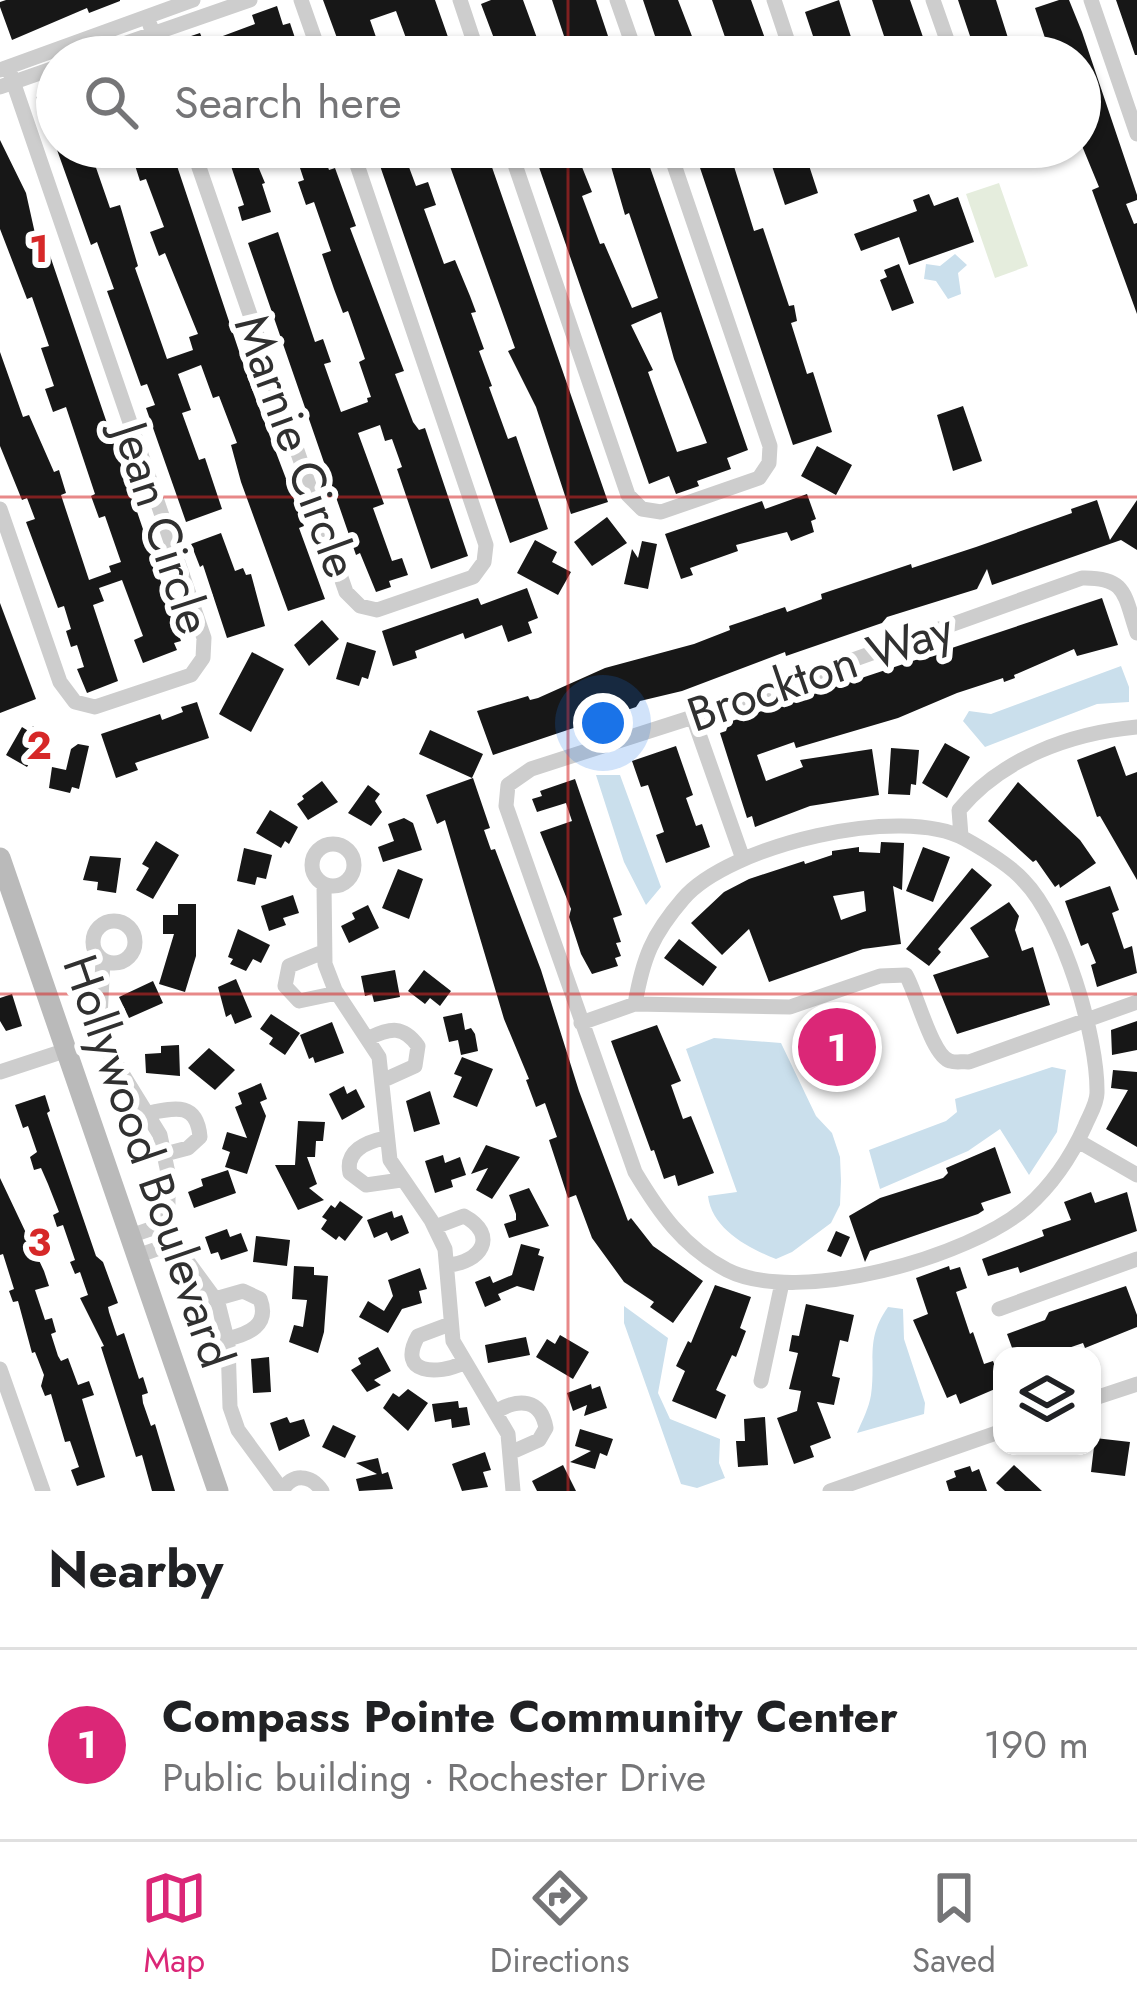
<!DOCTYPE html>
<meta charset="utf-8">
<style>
:root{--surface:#fff;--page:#f6f6f6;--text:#202124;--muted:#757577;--line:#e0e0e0;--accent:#db2777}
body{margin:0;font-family:Jost,sans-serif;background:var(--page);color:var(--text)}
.controls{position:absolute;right:36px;bottom:36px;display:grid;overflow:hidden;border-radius:24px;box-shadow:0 3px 9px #0004}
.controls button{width:108px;height:108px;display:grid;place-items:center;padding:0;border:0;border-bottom:3px solid var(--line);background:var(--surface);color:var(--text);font:60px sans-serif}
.you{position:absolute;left:603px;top:723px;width:42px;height:42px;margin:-30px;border:9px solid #fff;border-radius:50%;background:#1a73e8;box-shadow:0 0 0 18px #1a73e833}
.badge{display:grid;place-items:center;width:78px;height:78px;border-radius:50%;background:var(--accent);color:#fff;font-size:39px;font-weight:700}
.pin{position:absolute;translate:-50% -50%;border:6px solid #fff;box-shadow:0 3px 12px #0006}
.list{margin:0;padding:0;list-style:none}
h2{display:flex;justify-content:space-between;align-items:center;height:156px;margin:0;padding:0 48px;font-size:51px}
h2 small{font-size:39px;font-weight:400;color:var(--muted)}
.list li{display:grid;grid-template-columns:78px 1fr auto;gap:36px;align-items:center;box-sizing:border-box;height:192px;padding:0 48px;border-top:3px solid var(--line)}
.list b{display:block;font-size:45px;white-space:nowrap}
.list p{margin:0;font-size:39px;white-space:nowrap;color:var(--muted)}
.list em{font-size:39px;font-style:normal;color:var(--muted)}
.icon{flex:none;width:66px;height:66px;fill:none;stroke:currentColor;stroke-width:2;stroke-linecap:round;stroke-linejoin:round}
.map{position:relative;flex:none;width:1137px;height:1491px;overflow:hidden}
.search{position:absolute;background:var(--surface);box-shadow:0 3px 9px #0004;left:36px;right:36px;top:36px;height:132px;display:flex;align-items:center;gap:30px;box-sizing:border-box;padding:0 42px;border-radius:66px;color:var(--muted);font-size:45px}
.sheet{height:348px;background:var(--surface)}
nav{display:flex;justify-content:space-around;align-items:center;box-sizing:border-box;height:168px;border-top:3px solid var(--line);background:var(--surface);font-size:33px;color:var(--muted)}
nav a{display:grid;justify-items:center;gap:6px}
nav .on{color:var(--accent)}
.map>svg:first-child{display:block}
.green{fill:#e5eddd}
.water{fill:#cadfec}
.building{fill:#171717;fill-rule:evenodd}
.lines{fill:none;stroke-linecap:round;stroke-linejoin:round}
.street{stroke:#cdcdcd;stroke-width:15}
.secondary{stroke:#bababa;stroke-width:21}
.grid{fill:none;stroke:#d62828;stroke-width:3;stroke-opacity:0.55}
.labels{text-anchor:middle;stroke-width:12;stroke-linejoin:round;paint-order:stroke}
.street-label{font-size:48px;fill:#303030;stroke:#fff}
.grid-label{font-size:39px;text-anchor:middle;font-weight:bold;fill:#d62828;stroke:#fff;stroke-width:12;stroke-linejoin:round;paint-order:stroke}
</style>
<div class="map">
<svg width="1137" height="1491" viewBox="0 0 1137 1491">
<rect width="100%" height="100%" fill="#fff"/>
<path class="green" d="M999 183 1028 266 995 278 966 194Z"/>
<path class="water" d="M955 254 967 265 958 273 961 294 948 299 936 281 924 279 926 264 940 266Z
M1121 666 1129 687V702L1097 704 985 747 963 721 969 711 991 714Z
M596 775H620L661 887 646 905 624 862Z
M714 1038 781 1043 816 1116 832 1133 840 1157 841 1181 840 1205 831 1223 792 1252 776 1259C748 1248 712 1229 708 1196L737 1192 686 1049Z
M1052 1067 1066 1070 1057 1132 1029 1175 1000 1129 968 1151 880 1189 869 1150 946 1121 957 1112 955 1099Z
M624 1306 668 1338 658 1393 670 1419 720 1439 719 1463 725 1478 697 1488 681 1484 624 1323Z
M888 1307 903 1309 904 1339 925 1403 924 1414 857 1433C862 1421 869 1408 871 1395 876 1360 865 1339 888 1307Z"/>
<path class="building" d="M6 0H120V1L89 13 87 8 12 40 0 7V2Z
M323 0H435L455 57H413L396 11 370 20 383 57H344Z
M491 0H523L541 49 518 57H501L481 4Z
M552 0H596L615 57H548L568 48Z
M643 0H678L700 57H662Z
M712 0H751L767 44 732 57Z
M839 0 851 37 860 57H820L805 12Z
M872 0H910L930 57H891Z
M958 0H996L1014 57H977Z
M1059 0H1069L1082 32 1137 195V200L1126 204 1134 224 1137 223V314L1092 190 1099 187 1080 141V57H1042L1038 47 1047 44 1035 8Z
M1116 0H1137V55H1135Z
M277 6 283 25 290 23 298 47 252 57H178L173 42 200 33 204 43 255 24 252 15Z
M57 84V122L46 126 36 97 44 94 42 89Z
M0 140 26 193 36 238 43 235 181 641 174 643 177 650 143 663 134 640 143 636 122 580 99 588 104 601 93 605 118 681 87 693 77 669 84 667 77 645 71 647 66 631 71 629 64 606 58 608 26 522 35 519 27 498 22 500 0 446V352L23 417 29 415 54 472 59 470 66 493 61 495 89 580 111 572 109 566 121 562 105 516 99 518 91 496 95 494 66 407 53 412 45 389 54 386 41 348 49 346 32 297 27 299 0 229Z
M56 147H97L101 156 93 159 110 208 120 205 138 266 135 268 167 359 193 350 189 337 198 334 165 253 159 256 150 232 164 227 146 179 140 181 132 156 160 147 166 153 172 151 250 384 304 526 299 528 325 599 288 611 241 482 231 445 237 443 219 396 213 398 201 365 178 374 191 410 182 413 199 460 205 458 222 509 186 522 146 408 155 405 147 384 141 386 107 291 114 289 97 242 91 245Z
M216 147H250L265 183 262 184 271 212 242 221 238 207 244 205 228 157 220 159Z
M293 147H321L329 170 335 168 356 226 350 228 404 371 395 374 413 422 419 430 425 428 468 556 431 569 397 469 402 467 392 439 385 441 380 425 358 433 384 504 373 508 392 561 402 558 408 575 389 581 391 587 376 592 360 553 356 555 248 243 278 232 315 342 323 339 331 362 324 364 341 412 368 402 367 398 371 397 359 362 365 359 348 311 343 313 334 289 322 254 331 251 314 202 306 205 298 182 304 180Z
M435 147H485L608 502 571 514 536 407 508 351 515 348 447 158 440 160Z
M532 147H574L592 192 582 196 600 244 604 243 632 308 658 298 629 213 625 215 608 156 643 147 748 450 727 458 731 469 697 481 699 486 676 494 669 476 649 484ZM661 312 674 359 707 443 677 452 648 372 653 370 631 325Z
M693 147H728L754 231 763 228 789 306 794 305 797 321 791 323 807 374 813 372 832 432 793 445Z
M759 147H803L818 193 785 205 772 166 767 168Z
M403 151 416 186 428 182 436 205 424 209 444 264 455 260 470 296 476 312 471 313 484 349 479 351 492 386 489 387 508 439 516 436 548 529 510 543 378 160Z
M929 194 934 206 958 197 974 242 909 265 899 237 861 251 854 234 917 211 913 200Z
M899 264 914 303 892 311 880 280 887 277 884 270Z
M963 406 982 461 953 471 937 415Z
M817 446 852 465 836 495 801 476Z
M807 494 816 519 811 521 814 532 791 541 787 532 736 545 738 551 690 568 693 575 681 579 665 534 762 501 765 509Z
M1097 500 1110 540 1137 500V550L1121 540 992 585 987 569 977 589 887 617 882 623 786 656 785 652 682 691 640 701 636 707 493 755 477 711 528 696 530 700 538 698 605 668 694 644 730 630 729 626 785 607 787 612 822 599 821 594 911 564 912 568 976 547 1072 513 1071 509Z
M607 517 627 543 592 566 574 542Z
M221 533 235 571 243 568 246 575 251 574 265 626 227 638 203 565 200 567 191 544Z
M535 540 557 552 552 562 571 572 558 595 517 573Z
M642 541 657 544 648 589 624 584 632 549 638 558Z
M527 588 538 618 528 622 532 633 508 642 502 625 465 639 463 633 415 651 417 658 393 666 382 631 478 598 481 605Z
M1102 598 1118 645 1077 656 1074 649 1014 675 1015 678 1004 682 1003 678 957 693 898 718 796 748 794 742 757 755 766 781 803 767 800 760 872 749 879 795 810 806 755 827 752 816 747 818 720 733 726 731 729 722Z
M0 603 36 699 0 713Z
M322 620 339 639 309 666 294 645Z
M347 642 376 651 368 679 362 677 359 686 336 679Z
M252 652 284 669 251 732 219 714Z
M197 702 209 738 135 763 138 770 116 778 101 734 160 714 162 720 183 712 181 707Z
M33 726 46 734 27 767 6 755 22 727 30 732Z
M430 730 483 754 472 778 419 754Z
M945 743 970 757 947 798 922 783Z
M78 744 89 746 79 789 72 787 70 793 49 788 52 767 66 770 71 749Z
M676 746 693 795 686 798 696 826 702 824 710 847 666 863 656 835 664 832 648 785 641 787 632 761Z
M1115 746 1126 776 1137 772V880L1100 816 1097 817 1077 760Z
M891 748 919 750 916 785 911 784 910 795 888 794Z
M473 778 490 828 484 830 491 850 495 849 541 970 579 1091 628 1221 631 1218 653 1246 703 1281 673 1323 650 1307 654 1302 624 1282 592 1238 576 1195 568 1198 549 1140 557 1137 545 1103 536 1107 526 1080 529 1079 504 1019 445 820 437 824 426 795Z
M575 779 622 915 613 918 621 942 616 943 621 956 615 958 618 966 592 974 581 954 569 917 571 909 540 832 572 821 566 803 537 812 532 799 542 796 540 791Z
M322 781 338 802 308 820 297 804 304 799 302 796Z
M1018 782 1080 840 1096 863 1060 888 1059 884 1055 887 1036 860 1033 862 988 821Z
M368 785 380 794 375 801 382 812 371 826 348 813Z
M270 810 298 827 289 844 285 841 281 848 256 833Z
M404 818 413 823 422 850 383 862 378 847 394 841 388 824Z
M156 841 179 855 153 899 136 890 149 868 142 864Z
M881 842 904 843 902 890 893 886 901 944 863 949 769 982 749 929 722 955 691 923 724 892 749 879 804 861 805 864 832 855V851L859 847V852L880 853ZM864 891 866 911 841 920 833 896Z
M923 847 950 857 933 902 906 891Z
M244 848 272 855 266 879 257 877 255 885 237 881Z
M90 856 121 858 116 893 97 890 98 882 83 880Z
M972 868 992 885 938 949 941 952 929 966 906 949Z
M398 869 423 879 409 919 382 908Z
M1110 886 1119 910 1112 913 1124 949 1132 946 1137 973 1097 987 1091 965 1096 963 1088 943 1081 946 1065 901Z
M293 895 299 913 283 918 286 925 269 931 261 906Z
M1009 902 1019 916 1015 930 1022 951 1033 947 1050 1005 957 1034 933 975 989 957 970 928Z
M178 904H196V956L185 992 159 984 174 934H163V915H178Z
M368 905 379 928 349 943 341 926 355 919 352 913Z
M238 929 270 945 261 963 253 959 246 971 230 964 233 959 228 957Z
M679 939 717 967 703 986 664 958Z
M395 970 400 997 374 1002 372 994 365 996 361 976Z
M424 970 451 991 440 1006 430 998 425 1004 408 991Z
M236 979 252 1017 235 1024 231 1014 226 1017 218 987Z
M153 981 163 1003 129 1018 119 997Z
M12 994 22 1026 6 1031 0 1021V998Z
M462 1013 465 1030 471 1028 475 1034 478 1051 461 1055 458 1040 449 1042 443 1017Z
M271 1014 300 1033 285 1055 269 1044 273 1038 260 1029Z
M846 1014 866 1072 829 1085 810 1034 820 1031 818 1024Z
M1137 1021V1050L1112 1055 1111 1030Z
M332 1022 344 1053 315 1063 313 1057 309 1059 300 1035Z
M657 1025 681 1081 671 1085 683 1119 691 1116 714 1173 678 1186 675 1175 664 1179 654 1150 651 1151 611 1041Z
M179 1045 180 1076 146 1073 145 1054 161 1053V1046Z
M209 1048 235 1070 215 1090 188 1068Z
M462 1057 493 1069 477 1107 453 1097 462 1077 454 1074Z
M1113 1070 1137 1072V1147L1106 1129 1128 1090 1111 1088Z
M261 1083 267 1099 260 1102 266 1116 247 1174 225 1167 230 1152 222 1149 227 1132 247 1138 235 1107 242 1104 238 1093Z
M344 1086 347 1094 356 1089 365 1107 342 1120 329 1094Z
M430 1091 440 1124 414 1132 406 1101Z
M45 1095 50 1111 47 1113 96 1256 103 1262 118 1303 108 1307 109 1312 117 1336 124 1333 139 1379 143 1377 148 1393 142 1395 143 1403 151 1426 155 1424 175 1491H152L142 1455 136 1457 101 1347 104 1346 80 1298 88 1295 80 1272 75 1274 70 1262 75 1260 63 1225 57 1227 53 1215 59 1212 48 1184 41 1168 34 1170 30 1157 37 1152 28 1126 23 1128 15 1105Z
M298 1121 325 1122 323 1141H316L315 1157H307L317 1184 309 1188 324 1200 298 1210 275 1165H295Z
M486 1145 520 1157 492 1199 476 1190 488 1168 471 1174Z
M995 1147 1011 1193 981 1203 984 1210 978 1214 870 1251 865 1262 849 1216 880 1198 943 1178 948 1173 946 1168Z
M443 1155 445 1163 460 1157 466 1175 451 1180 453 1187 435 1193 425 1161Z
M228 1170 236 1193 194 1208 188 1192 203 1186 201 1179Z
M0 1178 44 1271 49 1286 35 1290 45 1320 52 1318 56 1332 51 1334 58 1356 61 1361 68 1358 78 1385 89 1381 94 1395 82 1399 105 1477 77 1486 71 1470 79 1467 70 1441 65 1442 51 1394 45 1396 41 1386 44 1375 35 1352 32 1353 18 1301 13 1302 9 1291 14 1289 3 1254 0 1255Z
M529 1188 549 1226 509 1238 504 1224 516 1220V1214L509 1195Z
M1091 1192 1095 1203 1127 1192 1137 1231 1020 1273 1018 1267 988 1276 982 1259 1044 1236 1042 1230 1071 1220 1064 1202Z
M340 1201 363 1217 345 1241 339 1236 336 1240 321 1229 327 1220 322 1217 331 1205 335 1208Z
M392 1211 394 1218 402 1215 409 1233 391 1241 387 1232 374 1238 367 1220Z
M227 1229 230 1237 241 1233 248 1251 221 1260 218 1252 211 1254 205 1237Z
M836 1231 850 1237 841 1257 827 1251Z
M256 1236 290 1240 287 1266 253 1262Z
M521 1244 540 1249 538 1255 544 1257 534 1291 517 1286 498 1294 501 1300 485 1307 475 1282 490 1276 493 1283 512 1275Z
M294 1266 314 1267V1275L328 1276 324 1332 318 1353 289 1342 294 1325 303 1327 307 1300 292 1299Z
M949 1266 950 1270 960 1267 967 1288 956 1292 970 1334 973 1332 984 1364 993 1361 1002 1386 960 1404 956 1394 947 1398 913 1320 928 1314 916 1278Z
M420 1268 427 1289 419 1291 422 1303 402 1309 388 1333 359 1317 368 1301 384 1311 393 1296 388 1280Z
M715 1285 751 1297 740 1328 746 1331 736 1357 732 1355 716 1390 726 1395 716 1419 672 1401 685 1371 676 1366 688 1341 691 1343Z
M1126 1286 1137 1315V1327L1085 1348 1083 1343 1045 1356H1015L1007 1334 1045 1320 1049 1312Z
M806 1304 854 1315 848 1342 840 1340 832 1376 840 1378 834 1405 817 1402 831 1438 810 1446 814 1457 794 1464 777 1418 797 1411 801 1391 789 1389 798 1353 789 1351 792 1335 799 1336Z
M560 1335 589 1352 573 1379 536 1357 547 1339 555 1344Z
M526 1337 530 1355 488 1363 485 1345Z
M378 1347 391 1371 374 1380 381 1385 367 1392 351 1370 361 1364 358 1358Z
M269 1357 271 1392 253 1393 251 1359Z
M591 1384 592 1389 600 1386 607 1408 584 1416 587 1405 573 1411 567 1393Z
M408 1389 428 1403 408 1431 383 1408 393 1393 399 1397Z
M458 1401 459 1408 467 1407 470 1425 452 1428 451 1419 435 1422 432 1404Z
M287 1417 290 1423 304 1419 310 1436 279 1451 270 1423Z
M765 1417 768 1465 738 1467 736 1441H745L744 1419Z
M333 1425 356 1436 345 1458 322 1447Z
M580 1429 613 1439 607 1456 600 1453 595 1469 570 1462 591 1451 575 1446Z
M1095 1438 1130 1442 1125 1476 1091 1472Z
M485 1452 491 1470 483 1472 488 1487 462 1491 452 1464Z
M378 1458 382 1474 388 1472 393 1489 359 1491 356 1479 377 1474 356 1463Z
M563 1465 576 1491H537L532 1481Z
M1014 1465 1042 1491H1005L996 1483Z
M970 1466 972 1472 979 1469 987 1491H949L946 1481 956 1477 954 1471Z"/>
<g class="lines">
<path class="street" d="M301 0 321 57
M460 0 479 57
M617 0 637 57
M774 0 793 57
M933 0 953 57
M1091 0 1137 134
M150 25 161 57
M86 57 250 0
M0 70 193 0
M0 87 57 67
M192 147 346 592 360 606 377 610 473 577 484 562 486 545 351 147
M509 147 628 495 642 509 661 512 759 478 769 463 770 446 668 147
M825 147C852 171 874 157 905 147
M0 509 60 682 75 702 95 707 191 675 203 658 204 638 8 67
M693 717 743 859
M961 836 959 810C1002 758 1071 733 1137 727
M312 865a21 21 0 1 1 42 0a21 21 0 1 1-42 0Z
M324 885 325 964 335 990 379 1057 390 1160 431 1220 445 1249 453 1341 508 1434 513 1491
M93 942a21 21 0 1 1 42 0a21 21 0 1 1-42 0Z
M323 952 289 966 285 986 299 1001 337 993
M103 960 100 1017 107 1049 160 1135 168 1173V1223L174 1243 218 1303 228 1343 230 1407 238 1430 282 1490
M635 1004C643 958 652 935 683 899 729 845 902 804 965 839 983 849 1010 865 1024 881 1063 921 1098 1037 1097 1093 1097 1104 1089 1116 1085 1126 1071 1157 1052 1185 1027 1207 970 1257 798 1306 727 1270 683 1247 659 1212 635 1172L506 806 508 785 531 769 693 717 1082 578C1127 577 1124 595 1137 633
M581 1023 635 1004 790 1007 880 976 906 975C917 994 932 1056 950 1061 956 1063 963 1061 969 1062L1137 1002
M369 1038C390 1028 403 1025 418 1046L415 1066 384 1080
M0 1072 67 1050
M149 1113C177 1107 197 1103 200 1137L188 1148 165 1154
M385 1138C366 1142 345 1151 350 1173L366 1185 401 1180
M1078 1141 1137 1175
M435 1227 464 1216C499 1235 481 1263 447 1265
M130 1236 168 1223
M137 1256 174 1243
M215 1299 243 1291 260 1299C270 1325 249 1334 227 1339
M999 1309 1137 1259
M450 1324 418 1336C396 1375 439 1375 463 1363
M0 1369 43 1491
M761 1381 782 1283
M1092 1399 1137 1384
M497 1411C519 1398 541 1399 546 1428L539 1440 512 1452
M282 1491C292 1473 311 1474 322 1491
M830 1491 1002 1431"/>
<path class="secondary" d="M0 858 218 1491"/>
</g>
<path class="grid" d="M568 0V57M568 147V1491M0 497H1137M0 994H1137"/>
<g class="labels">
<g class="street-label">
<text transform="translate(297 446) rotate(70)" y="17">Marnie Circle</text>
<text transform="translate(163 528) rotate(72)" y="17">Jean Circle</text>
<text transform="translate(820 671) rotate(-19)" y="17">Brockton Way</text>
<text transform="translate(149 1161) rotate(71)" y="17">Hollywood Boulevard</text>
</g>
</g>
<g class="grid-label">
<text x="39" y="262">1</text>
<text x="39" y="759">2</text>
<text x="39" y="1256">3</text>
</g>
</svg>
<div class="controls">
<button><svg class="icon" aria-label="layers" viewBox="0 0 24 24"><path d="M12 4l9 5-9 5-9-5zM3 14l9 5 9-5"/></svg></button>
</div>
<div class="you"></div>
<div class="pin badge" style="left:837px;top:1047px">1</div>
<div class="search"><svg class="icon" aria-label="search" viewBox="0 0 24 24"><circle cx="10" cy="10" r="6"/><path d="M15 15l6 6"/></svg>Search here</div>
</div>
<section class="sheet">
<h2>Nearby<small></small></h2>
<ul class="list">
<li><span class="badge">1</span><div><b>Compass Pointe Community Center</b><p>Public building · Rochester Drive</p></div><em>190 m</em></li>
</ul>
</section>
<nav>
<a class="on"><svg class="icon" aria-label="map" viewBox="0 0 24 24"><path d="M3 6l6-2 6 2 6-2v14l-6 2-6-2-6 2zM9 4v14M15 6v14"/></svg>Map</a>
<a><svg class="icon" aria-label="directions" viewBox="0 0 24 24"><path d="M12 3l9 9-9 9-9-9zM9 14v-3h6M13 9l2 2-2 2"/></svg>Directions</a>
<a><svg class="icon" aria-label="saved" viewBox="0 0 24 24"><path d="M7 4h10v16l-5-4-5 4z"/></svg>Saved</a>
</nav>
